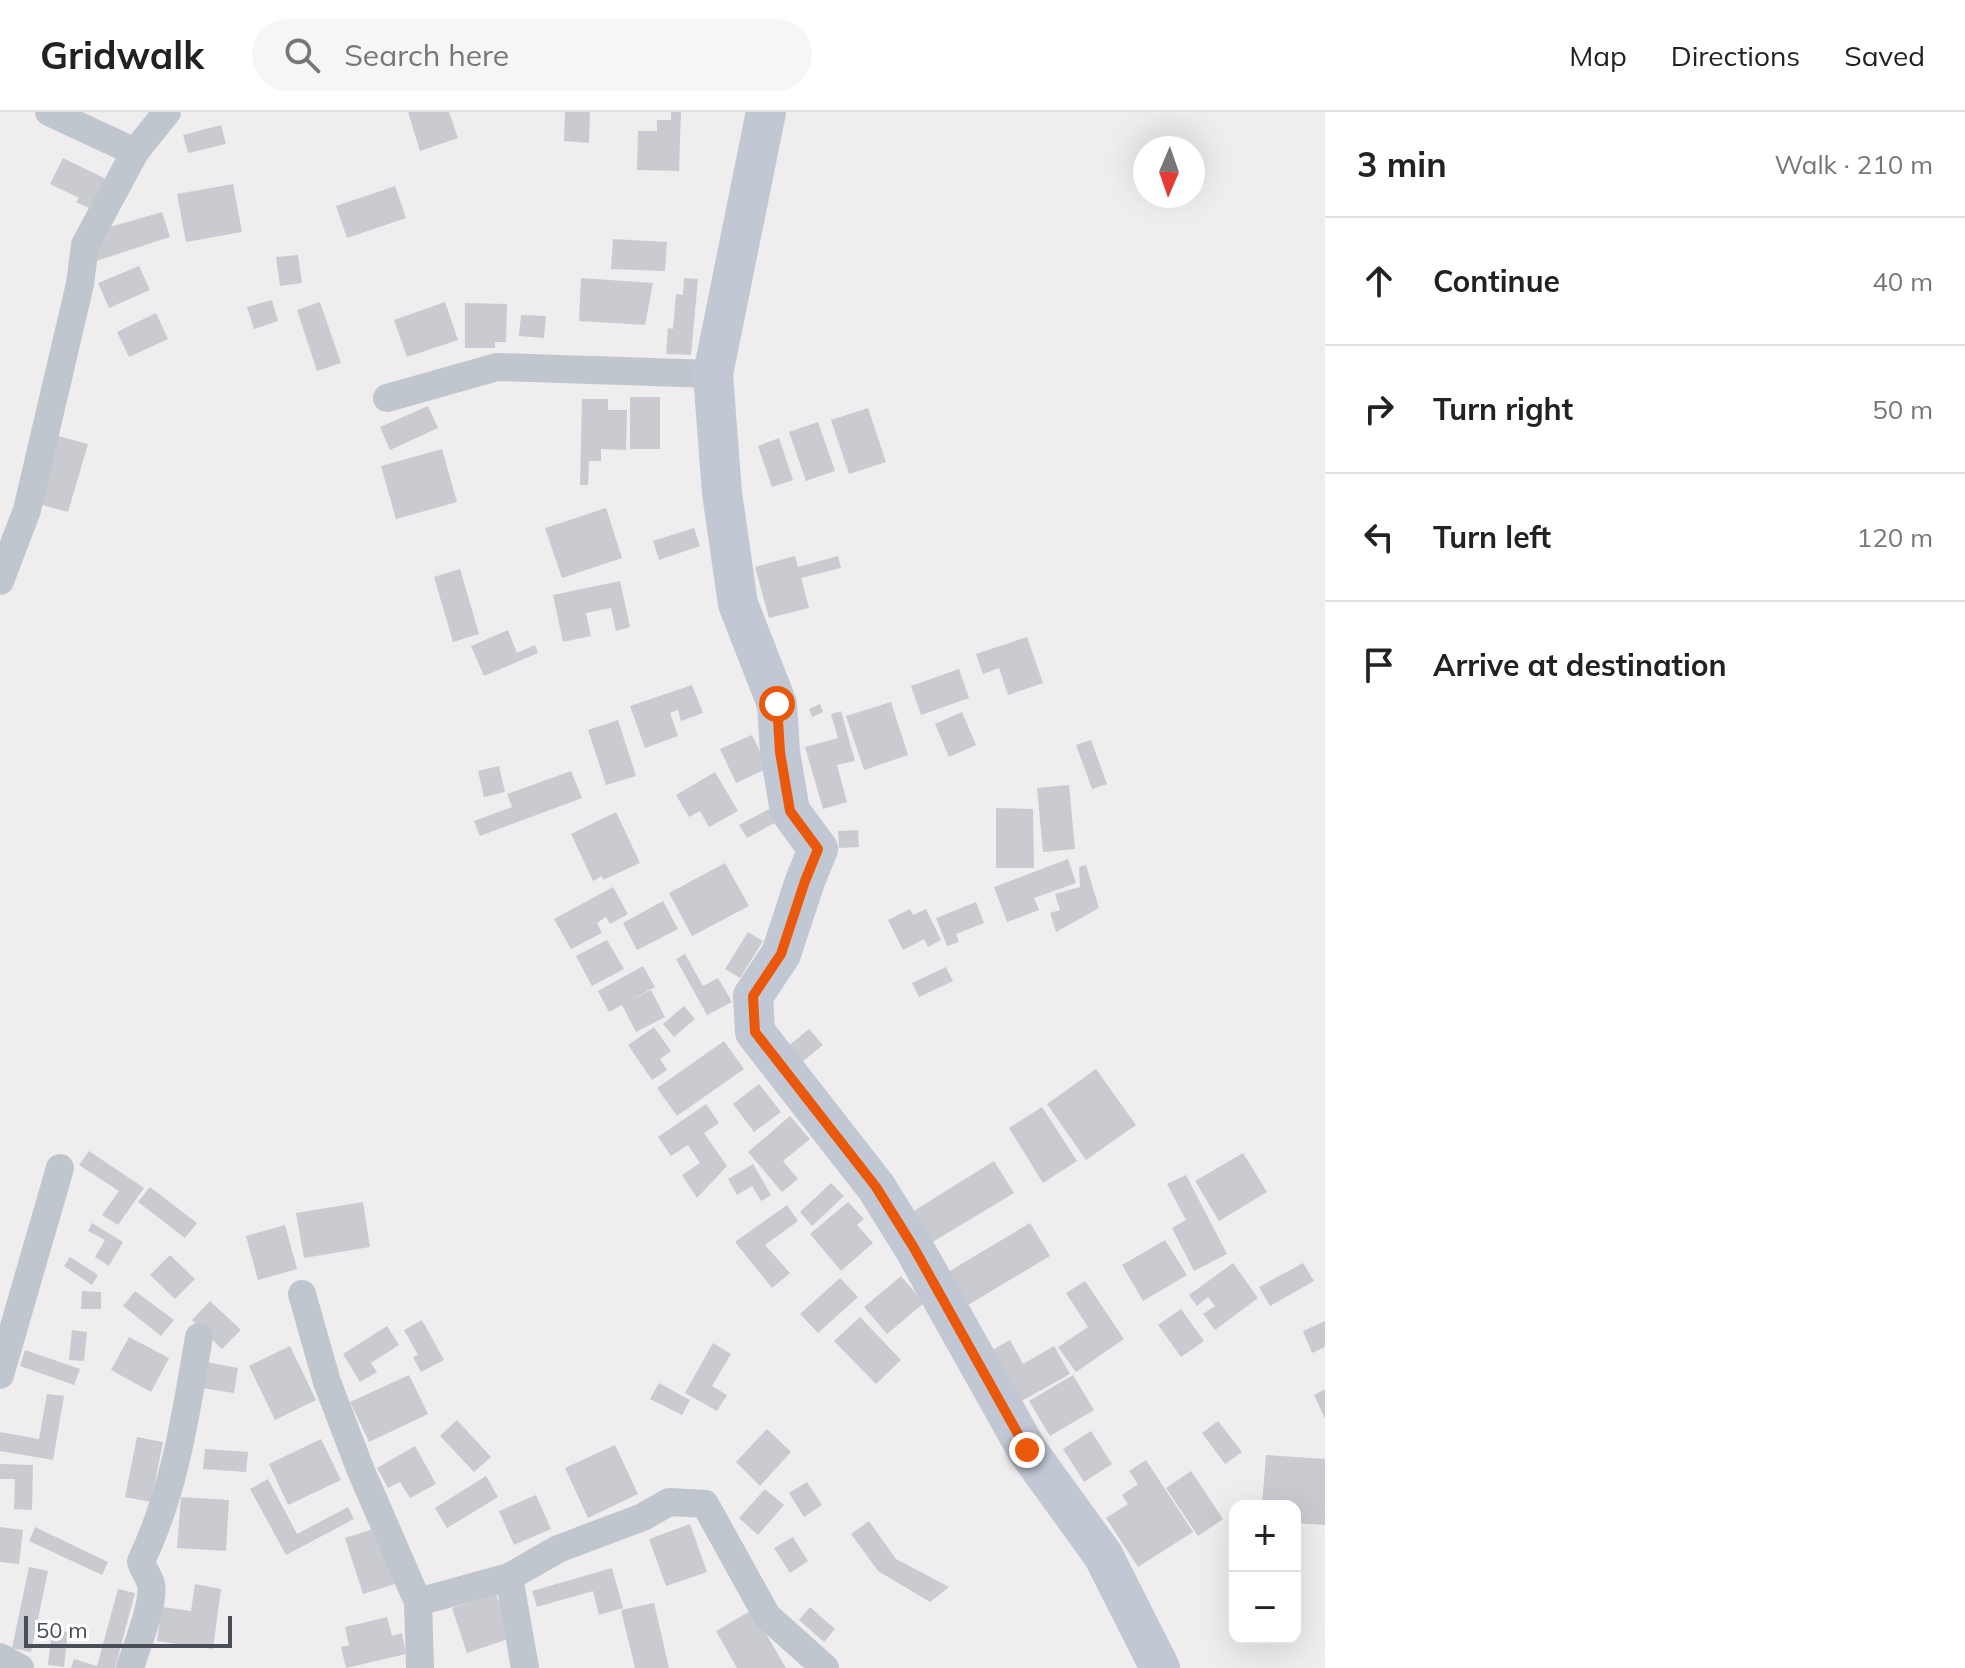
<!DOCTYPE html>
<meta charset="utf-8">
<style>
:root{--surface:#fff;--page:#f6f6f6;--text:#222;--muted:#767676;--line:#e0e0e0}
body{margin:0;font-family:Mulish,sans-serif;background:var(--page);color:var(--text)}
.controls{position:absolute;right:24px;bottom:24px;display:grid;overflow:hidden;border-radius:16px;box-shadow:0 8px 32px #0002}
.controls button{width:72px;height:72px;display:grid;place-items:center;padding:0;border:0;border-bottom:2px solid var(--line);background:var(--surface);color:var(--text);font:40px sans-serif}
.compass{position:absolute;left:1133px;top:24px;width:72px;height:72px;border-radius:50%;background:var(--surface);box-shadow:0 8px 32px #0002;rotate:182deg}
.scale{position:absolute;left:24px;bottom:20px;width:208px;box-sizing:border-box;padding-left:8px;border:4px solid #474e58;border-top:0;font-size:22px;line-height:28px;white-space:nowrap;color:#474e58;-webkit-text-stroke:6px #fff;paint-order:stroke}
.stop{position:absolute;width:24px;height:24px;margin:-18px;border:6px solid #ea580c;border-radius:50%;background:#fff}
.stop.end{background:#ea580c;border-color:#fff;box-shadow:0 2px 8px #0008}
.list{margin:0;padding:0;list-style:none}
h2{display:flex;justify-content:space-between;align-items:center;height:104px;margin:0;padding:0 32px;font-size:34px}
h2 small{font-size:26px;font-weight:400;color:var(--muted)}
.list li{display:grid;grid-template-columns:52px 1fr auto;gap:24px;align-items:center;box-sizing:border-box;height:128px;padding:0 32px;border-top:2px solid var(--line)}
.list b{display:block;font-size:30px;white-space:nowrap}
.list em{font-size:26px;font-style:normal;color:var(--muted)}
.icon{flex:none;width:44px;height:44px;fill:none;stroke:currentColor;stroke-width:2;stroke-linecap:round;stroke-linejoin:round}
.map{position:relative;flex:none;width:1325px;height:1556px;overflow:hidden}
header{display:flex;align-items:center;gap:48px;box-sizing:border-box;height:112px;padding:0 40px;background:var(--surface);border-bottom:2px solid var(--line)}
header strong{font-size:38px}
nav{display:flex;gap:44px;margin-inline-start:auto;font-size:28px}
.search{width:560px;height:72px;background:var(--page);display:flex;align-items:center;gap:20px;box-sizing:border-box;padding:0 28px;border-radius:44px;color:var(--muted);font-size:30px}
main{display:flex}
aside{flex:1;background:var(--surface)}
.map>svg:first-child{display:block}
.building{fill:#cacbd1}
.lines{fill:none;stroke-linecap:round;stroke-linejoin:round}
.street{stroke:#bfc6cd;stroke-width:28}
.secondary{stroke:#c1c8d4;stroke-width:40}
.route{stroke:#ea580c;stroke-width:10}
</style>
<header>
<strong>Gridwalk</strong>
<div class="search"><svg class="icon" aria-label="search" viewBox="0 0 24 24"><circle cx="10" cy="10" r="6"/><path d="M15 15l6 6"/></svg>Search here</div>
<nav><a>Map</a><a>Directions</a><a>Saved</a></nav>
</header>
<main>
<div class="map">
<svg width="1325" height="1556" viewBox="0 0 1325 1556">
<rect width="100%" height="100%" fill="#efeded"/>
<path class="building" d="M408 0H449L458 26 420 39Z
M565 0H590L589 31 564 29Z
M671 0H681L679 59 637 58 638 19H657V8H671Z
M221 13 226 32 188 41 183 23Z
M63 46 108 68 93 98 76 90 79 86 50 72Z
M233 72 242 120 186 130 177 82Z
M395 74 406 106 347 126 336 94Z
M162 100 170 125 93 150 89 143 110 115Z
M613 127 667 130 665 159 611 157Z
M298 143 302 171 280 174 276 145Z
M139 154 150 178 109 196 98 171Z
M581 166 653 171 645 213 579 209Z
M684 166 698 167 691 243 666 242 668 216 673 217 676 182 683 183Z
M272 188 278 209 254 217 247 195Z
M320 190 341 251 317 259 297 198Z
M445 190 458 228 407 245 394 208Z
M465 191 507 192 506 230H495V236H465Z
M156 201 168 227 129 245 117 220Z
M521 203 546 204 544 226 519 224Z
M630 285H660V337H630Z
M582 287H608V298H627L626 338 601 337V349H589L588 373H580Z
M428 294 438 316 390 338 380 315Z
M868 296 886 350 849 362 831 308Z
M818 310 835 359 806 369 789 320Z
M55 323 88 332 68 400 35 391Z
M779 326 793 368 772 375 758 334Z
M442 337 457 390 396 407 381 354Z
M606 396 622 446 562 466 545 416Z
M694 416 700 434 659 448 653 429Z
M795 444 798 455 838 444 841 456 801 466 809 496 769 506 755 455Z
M460 457 479 522 453 530 434 465Z
M620 469 630 515 616 519 611 496 586 501 591 524 563 530 553 483Z
M508 518 517 541 535 533 538 541 484 564 471 534Z
M1027 525 1043 571 1008 583 999 556 983 562 976 542Z
M959 557 969 586 921 603 911 574Z
M692 573 703 601 681 609 678 598 670 601 678 624 645 636 630 594Z
M891 590 908 643 864 658 846 604Z
M820 592 823 600 812 605 809 597Z
M841 599 855 649 837 653 847 690 823 697 805 635 838 626 831 602Z
M962 600 976 633 949 645 935 612Z
M618 608 636 664 606 673 588 618Z
M752 623 768 656 736 671 720 637Z
M1091 628 1107 672 1092 677 1076 633Z
M499 654 505 680 484 685 478 659Z
M571 659 582 686 480 724 474 709 512 695 507 682Z
M715 660 738 699 709 715 700 699 689 705 676 683Z
M1069 673 1075 737 1043 740 1037 676Z
M771 696 778 709 747 726 739 713Z
M996 696 1033 697 1034 756H996Z
M616 700 640 751 603 768 602 764 593 769 571 722Z
M858 718 859 735 839 736 838 719Z
M1068 747 1076 771 1034 786 1039 798 1007 810 994 775Z
M725 751 749 794 692 824 669 781Z
M1086 753 1099 796 1056 820 1050 801 1060 798 1055 782 1080 775 1079 755Z
M613 775 628 802 610 812 606 805 597 811 602 821 571 837 554 807Z
M663 789 678 817 637 838 623 811Z
M976 790 984 811 956 822 959 830 947 834 936 806Z
M910 797 913 803 926 797 941 828 928 835 924 827 903 838 888 808Z
M748 820 763 829 740 866 725 857Z
M607 828 624 857 592 874 576 844Z
M685 842 703 874 718 866 732 890 707 903 676 847Z
M643 854 655 875 625 891 651 878 665 905 636 920 622 893 609 900 598 879Z
M946 855 953 869 919 885 912 871Z
M684 894 695 907 674 925 663 912Z
M654 915 671 939 660 947 667 958 652 968 628 933Z
M809 917 823 933 801 951 787 935Z
M724 929 744 957 677 1004 657 976Z
M1096 957 1136 1013 1086 1048 1047 992Z
M759 972 781 1000 754 1020 733 992Z
M706 992 719 1011 704 1021 727 1054 697 1086 682 1063 700 1051 688 1033 671 1044 658 1025Z
M1042 995 1077 1049 1043 1071 1009 1016Z
M790 1004 810 1027 783 1049 798 1067 782 1080 748 1040Z
M89 1039 144 1076 118 1113 102 1103 119 1079 79 1053Z
M1243 1041 1267 1080 1219 1109 1195 1069Z
M994 1049 1014 1081 931 1131 912 1100Z
M753 1052 771 1083 761 1089 752 1074 737 1083 728 1067Z
M1186 1063 1227 1142 1194 1159 1172 1116 1186 1108 1167 1072Z
M831 1071 844 1084 812 1114 800 1100Z
M150 1075 197 1111 185 1126 138 1090Z
M363 1090 370 1135 304 1146 296 1101Z
M848 1090 864 1107 857 1113 873 1131 841 1159 810 1122Z
M787 1093 798 1109 765 1133 790 1161 772 1176 735 1130Z
M92 1111 123 1130 109 1154 95 1145 105 1128 88 1119Z
M1030 1111 1050 1144 968 1193 948 1160Z
M285 1113 297 1157 258 1168 246 1124Z
M1165 1128 1187 1163 1143 1189 1122 1153Z
M170 1143 195 1167 175 1187 150 1163Z
M70 1145 98 1163 92 1173 64 1154Z
M1233 1151 1258 1186 1215 1218 1203 1202 1215 1194 1208 1185 1197 1194 1189 1183Z
M1303 1151 1314 1169 1270 1194 1259 1175Z
M901 1164 924 1191 887 1222 864 1195Z
M840 1166 858 1185 818 1221 800 1202Z
M1085 1169 1124 1227 1076 1260 1058 1235 1088 1215 1066 1181Z
M82 1179 101 1180V1197H81Z
M135 1179 174 1208 161 1224 123 1194Z
M210 1189 241 1218 222 1237 192 1208Z
M1181 1197 1204 1229 1181 1245 1158 1213Z
M860 1205 901 1248 876 1272 834 1229Z
M422 1208 444 1248 421 1260 413 1245 418 1243 404 1218Z
M1325 1209V1235L1312 1241 1303 1219Z
M387 1214 399 1233 371 1251 377 1260 360 1270 343 1242Z
M72 1218 87 1220 84 1249 69 1248Z
M129 1225 169 1246 151 1280 111 1258Z
M1010 1228 1023 1252 1054 1234 1070 1262 1018 1291 989 1240Z
M713 1231 731 1242 712 1274 727 1283 717 1299 685 1281Z
M290 1234 316 1288 275 1308 249 1254Z
M25 1238 80 1257 74 1273 20 1254Z
M201 1249 238 1256 234 1281 196 1275Z
M409 1263 428 1302 369 1330 350 1290Z
M1073 1263 1094 1298 1050 1324 1029 1289Z
M659 1271 690 1288 682 1303 650 1287Z
M1325 1277V1307L1314 1283Z
M47 1282 64 1284 53 1348 0 1339V1320L39 1327Z
M457 1308 491 1345 474 1360 440 1324Z
M1218 1309 1242 1340 1225 1352 1202 1321Z
M767 1317 791 1340 760 1374 736 1350Z
M1091 1319 1112 1352 1084 1370 1063 1337Z
M137 1325 163 1330 151 1390 125 1385Z
M321 1327 341 1368 288 1393 269 1352Z
M615 1333 638 1382 588 1406 565 1356Z
M415 1334 436 1372 410 1386 400 1370 388 1376 377 1356Z
M205 1337 248 1340 246 1360 203 1357Z
M1266 1343 1325 1347V1413L1295 1411V1394H1262Z
M1146 1348 1193 1420 1138 1455 1106 1406 1128 1392 1122 1383 1138 1372 1129 1359Z
M0 1352 33 1353 32 1398 14 1397 15 1367H0Z
M1191 1359 1223 1407 1198 1424 1166 1376Z
M486 1364 498 1385 447 1416 435 1396Z
M268 1367 297 1422 348 1395 354 1407 286 1443 250 1377Z
M807 1370 822 1393 804 1405 789 1381Z
M765 1377 784 1393 758 1423 739 1406Z
M536 1383 551 1417 514 1433 499 1399Z
M181 1385 229 1388 226 1439 177 1436Z
M869 1409 896 1447 949 1475 930 1490 878 1459 851 1422Z
M690 1412 707 1460 666 1474 649 1427Z
M382 1414 401 1470 363 1482 345 1426Z
M0 1415 23 1418 19 1452 0 1450Z
M35 1415 108 1450 102 1463 29 1429Z
M793 1425 808 1449 790 1461 774 1436Z
M29 1455 48 1459 31 1540 12 1536Z
M612 1456 623 1496 599 1503 593 1479 537 1495 532 1479Z
M195 1472 221 1477 213 1537 157 1529 162 1495 191 1499Z
M118 1477 135 1481 115 1556H71L74 1547 97 1554Z
M496 1482 511 1526 467 1541 452 1496Z
M654 1491 669 1556H635L621 1498Z
M810 1495 835 1517 824 1530 799 1508Z
M752 1498 786 1556H737L716 1519Z
M387 1505 392 1524 402 1521 406 1542 346 1556 341 1535 349 1533 345 1515Z
M52 1518 68 1520 64 1555 48 1553Z"/>
<g class="lines">
<path class="street" d="M49 0 135 40
M387 286 497 255 713 262
M0 469 27 398 80 172 85 133 135 40 167 0
M302 1182 327 1270 361 1359 418 1490 420 1556
M0 1263 60 1056
M509 1465 525 1556
M418 1490 509 1465 558 1437 643 1405 669 1390 705 1392 767 1504 825 1556
M0 1545 20 1556
M130 1556C136 1535 155 1492 151 1472 149 1464 143 1458 141 1449 175 1379 186 1301 199 1225"/>
<path class="secondary" d="M766 0 713 262 722 381 738 492 777 592 780 640 790 699 818 737 805 769 781 842 753 884 755 920 876 1075 914 1136 1027 1338 1103 1443 1160 1556"/>
</g>
<g class="lines">
<path class="route" d="M777 592 780 640 790 699 818 737 805 769 781 842 753 884 755 920 876 1075 914 1136 1027 1338"/>
</g>
</svg>
<div class="controls">
<button>+</button>
<button>−</button>
</div>
<svg class="compass" viewBox="-18 -18 36 36"><path d="M0-13l5 13h-10z" fill="#e53935"/><path d="M0 13l5-13h-10z" fill="#767676"/></svg>
<div class="scale">50 m</div>
<div class="stop" style="left:777px;top:592px"></div>
<div class="stop end" style="left:1027px;top:1338px"></div>
</div>
<aside>
<h2>3 min<small>Walk · 210 m</small></h2>
<ul class="list">
<li><svg class="icon" aria-label="ahead" viewBox="0 0 24 24"><path d="M12 20V5M6 11l6-6 6 6"/></svg><div><b>Continue</b></div><em>40 m</em></li>
<li><svg class="icon" aria-label="right" viewBox="0 0 24 24"><path d="M7 20v-9h11M14 6l5 5-5 5"/></svg><div><b>Turn right</b></div><em>50 m</em></li>
<li><svg class="icon" aria-label="left" viewBox="0 0 24 24"><path d="M17 20v-9H6M10 6l-5 5 5 5"/></svg><div><b>Turn left</b></div><em>120 m</em></li>
<li><svg class="icon" aria-label="arrive" viewBox="0 0 24 24"><path d="M6 21V4h12l-3 4 3 4H6"/></svg><div><b>Arrive at destination</b></div></li>
</ul>
</aside>
</main>
